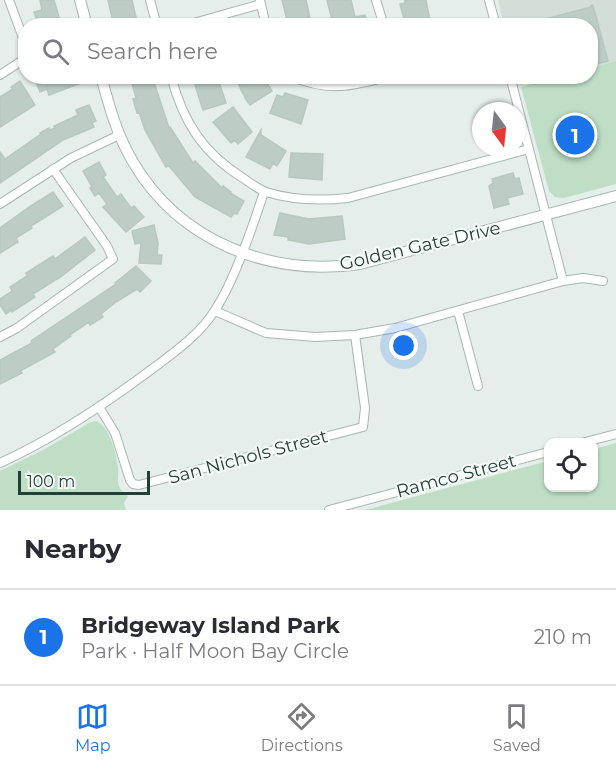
<!DOCTYPE html>
<meta charset="utf-8">
<style>
:root{--surface:#fff;--page:#f2f2f3;--text:#2b2b33;--muted:#7c7c81;--line:#e1e1e2;--accent:#1a73e8}
body{margin:0;font-family:Montserrat,sans-serif;background:var(--page);color:var(--text)}
.controls{position:absolute;right:18px;bottom:18px;display:grid;overflow:hidden;border-radius:12px;box-shadow:0 2px 4px #0004}
.controls button{width:54px;height:54px;display:grid;place-items:center;padding:0;border:0;border-bottom:2px solid var(--line);background:var(--surface);color:var(--text);font:30px sans-serif}
.compass{position:absolute;left:472px;top:102px;width:54px;height:54px;border-radius:50%;background:var(--surface);box-shadow:0 2px 4px #0004;rotate:165deg}
.scale{position:absolute;left:18px;bottom:15px;width:132px;box-sizing:border-box;padding-left:6px;border:3px solid #234038;border-top:0;font-size:16px;line-height:21px;white-space:nowrap;color:#234038;-webkit-text-stroke:4px #f5faf8;paint-order:stroke}
.you{position:absolute;left:404px;top:346px;width:21px;height:21px;margin:-15px;border:4px solid #fff;border-radius:50%;background:#1a73e8;box-shadow:0 0 0 9px #1a73e833}
.badge{display:grid;place-items:center;width:39px;height:39px;border-radius:50%;background:var(--accent);color:#fff;font-size:20px;font-weight:700}
.pin{position:absolute;translate:-50% -50%;border:3px solid #fff;box-shadow:0 2px 6px #0006}
.list{margin:0;padding:0;list-style:none}
h2{display:flex;justify-content:space-between;align-items:center;height:78px;margin:0;padding:0 24px;font-size:26px}
h2 small{font-size:20px;font-weight:400;color:var(--muted)}
.list li{display:grid;grid-template-columns:39px 1fr auto;gap:18px;align-items:center;box-sizing:border-box;height:96px;padding:0 24px;border-top:2px solid var(--line)}
.list b{display:block;font-size:22px;white-space:nowrap}
.list p{margin:0;font-size:20px;white-space:nowrap;color:var(--muted)}
.list em{font-size:20px;font-style:normal;color:var(--muted)}
.icon{flex:none;width:33px;height:33px;fill:none;stroke:currentColor;stroke-width:2;stroke-linecap:round;stroke-linejoin:round}
.map{position:relative;flex:none;width:616px;height:510px;overflow:hidden}
.search{position:absolute;background:var(--surface);box-shadow:0 2px 4px #0004;left:18px;right:18px;top:18px;height:66px;display:flex;align-items:center;gap:15px;box-sizing:border-box;padding:0 21px;border-radius:24px;color:var(--muted);font-size:22px}
.sheet{height:174px;background:var(--surface)}
nav{display:flex;justify-content:space-around;align-items:center;box-sizing:border-box;height:84px;border-top:2px solid var(--line);background:var(--surface);font-size:16px;color:var(--muted)}
nav a{display:grid;justify-items:center;gap:3px}
nav .on{color:var(--accent)}
.map>svg:first-child{display:block}
.built{fill:#d3ded9}
.green{fill:#bedfc6}
.building{fill:#bdccc5;stroke:#b7c8c0;stroke-width:1.5}
.lines{fill:none;stroke-linecap:round;stroke-linejoin:round}
.minor-casing{stroke:#a7b6b1;stroke-width:10}
.tertiary-casing{stroke:#a7b6b1;stroke-width:12}
.minor{stroke:#fff;stroke-width:8}
.tertiary{stroke:#fff;stroke-width:10}
.labels{text-anchor:middle;stroke-width:4.5;stroke-linejoin:round;paint-order:stroke}
.street-label{font-size:18px;fill:#234038;stroke:#f5faf8}
</style>
<div class="map">
<svg width="616" height="510" viewBox="0 0 616 510">
<rect width="100%" height="100%" fill="#e5eeea"/>
<path class="built" d="M498 0H616V61L591 68 590 26 504 25Z"/>
<path class="green" d="M616 61V184L564 198 555 197 549 191 521 87 558 77 590 76 591 68Z
M96 421C110 427 116 453 118 467 119 473 117 480 119 486 121 491 124 493 128 496L124 503 126 510H0V471L45 449 89 423Z
M616 443V510H365L548 461V488H594V449Z"/>
<path class="building" d="M40 0H54L61 24 41 26 40 20 37 21 34 12 42 10Z
M108 0H132L138 26H114Z
M282 0H306L310 18 288 24Z
M327 0H351L355 17 365 15 368 26H340L339 18 332 20Z
M405 0H426L431 26H406L400 4 405 3Z
M591 5H593L608 61 596 64 591 41V23L582 26H530V23L591 7Z
M34 76H79L81 83 49 95 47 89 40 92Z
M130 76H152L169 128 170 127 193 163 195 161 222 188 223 186 231 192 230 193 244 201 237 214 234 213 231 217 195 197 169 166 166 167 145 130 139 112 137 113 133 99 136 98Z
M197 76H217L226 103 203 110 195 85 200 84Z
M236 76H263L272 91 250 105 245 98 248 96 245 97 241 90Z
M20 81 35 105 0 127V97L13 89 11 87Z
M285 93 308 100 301 124 270 113 277 95 283 97Z
M89 105 96 121 92 123 94 127 63 140 0 183V152L5 159 41 134 40 133 49 128 50 130 55 128 54 126 78 115 76 110Z
M233 107 252 132 238 144 235 140 231 143 213 122Z
M261 130V135L286 151 277 166 273 163 270 169 246 157Z
M291 153 323 154 322 180 289 177Z
M99 162 106 175 103 177 117 197 121 194 131 208 134 206 144 217 126 232 103 207 107 204 99 193 95 196 90 188 92 187 83 171Z
M513 173 515 179 519 178 523 194 507 198 509 204 494 208 489 186 493 183 492 179Z
M53 192 63 206 31 226 32 228 16 238 18 242 0 253V228L29 207Z
M280 213 309 219 342 216 345 239 309 244 288 240V237L274 235Z
M154 225 158 243 157 255H162L161 264 139 263 141 243 135 244 132 231Z
M85 237 95 250 62 276 33 294 35 297 12 312 11 310 6 314 0 305V299L12 291 10 287 27 276 26 273 53 256 55 259Z
M136 266 151 281 140 292 137 289 116 302 101 314 103 317 90 325 89 322 70 335 71 336 53 349 55 352 20 371 22 373 0 384V360L32 343 31 341 116 284 115 283Z"/>
<g class="lines">
<g class="minor-casing">
<path id="minor" d="M9 0 26 46
M150 0 157 26
M260 0 266 26
M376 0 384 26
M489 0 496 26
M183 26 261 4
M0 75 26 58
M171 76C183 122 203 153 243 178 250 183 258 189 266 192 292 200 321 201 348 198L529 149
M291 76C327 92 352 87 389 76
M510 76 563 281
M0 204 71 158 119 135
M215 311 266 333 315 337 355 335 395 328 563 281 583 278 603 281
M458 311 478 386
M0 337 17 328 113 259 107 246 53 169
M99 407 115 433 130 480 133 484 139 485 363 427 365 408 355 335
M585 442 616 434
M0 463C53 439 101 407 148 372 172 354 199 336 215 310 235 280 253 226 264 192
M329 510 548 452"/>
</g>
<g class="tertiary-casing">
<path id="tertiary" d="M80 0 87 26
M101 76C109 106 117 135 133 162 180 242 270 277 360 264L616 196"/>
</g>
<use href="#minor" class="minor"/>
<use href="#tertiary" class="tertiary"/>
</g>
<g class="labels">
<g class="street-label">
<text transform="translate(420 246) rotate(-13)" y="6">Golden Gate Drive</text>
<text transform="translate(248 457) rotate(-15)" y="6">San Nichols Street</text>
<text transform="translate(456 476) rotate(-15)" y="6">Ramco Street</text>
</g>
</g>
</svg>
<div class="controls">
<button><svg class="icon" aria-label="locate" viewBox="0 0 24 24"><circle cx="12" cy="12" r="6"/><path d="M12 2v4M12 18v4M2 12h4M18 12h4"/></svg></button>
</div>
<svg class="compass" viewBox="-18 -18 36 36"><path d="M0-13l5 13h-10z" fill="#e53935"/><path d="M0 13l5-13h-10z" fill="#7c7c81"/></svg>
<div class="scale">100 m</div>
<div class="you"></div>
<div class="pin badge" style="left:575px;top:135px">1</div>
<div class="search"><svg class="icon" aria-label="search" viewBox="0 0 24 24"><circle cx="10" cy="10" r="6"/><path d="M15 15l6 6"/></svg>Search here</div>
</div>
<section class="sheet">
<h2>Nearby<small></small></h2>
<ul class="list">
<li><span class="badge">1</span><div><b>Bridgeway Island Park</b><p>Park · Half Moon Bay Circle</p></div><em>210 m</em></li>
</ul>
</section>
<nav>
<a class="on"><svg class="icon" aria-label="map" viewBox="0 0 24 24"><path d="M3 6l6-2 6 2 6-2v14l-6 2-6-2-6 2zM9 4v14M15 6v14"/></svg>Map</a>
<a><svg class="icon" aria-label="directions" viewBox="0 0 24 24"><path d="M12 3l9 9-9 9-9-9zM9 14v-3h6M13 9l2 2-2 2"/></svg>Directions</a>
<a><svg class="icon" aria-label="saved" viewBox="0 0 24 24"><path d="M7 4h10v16l-5-4-5 4z"/></svg>Saved</a>
</nav>
